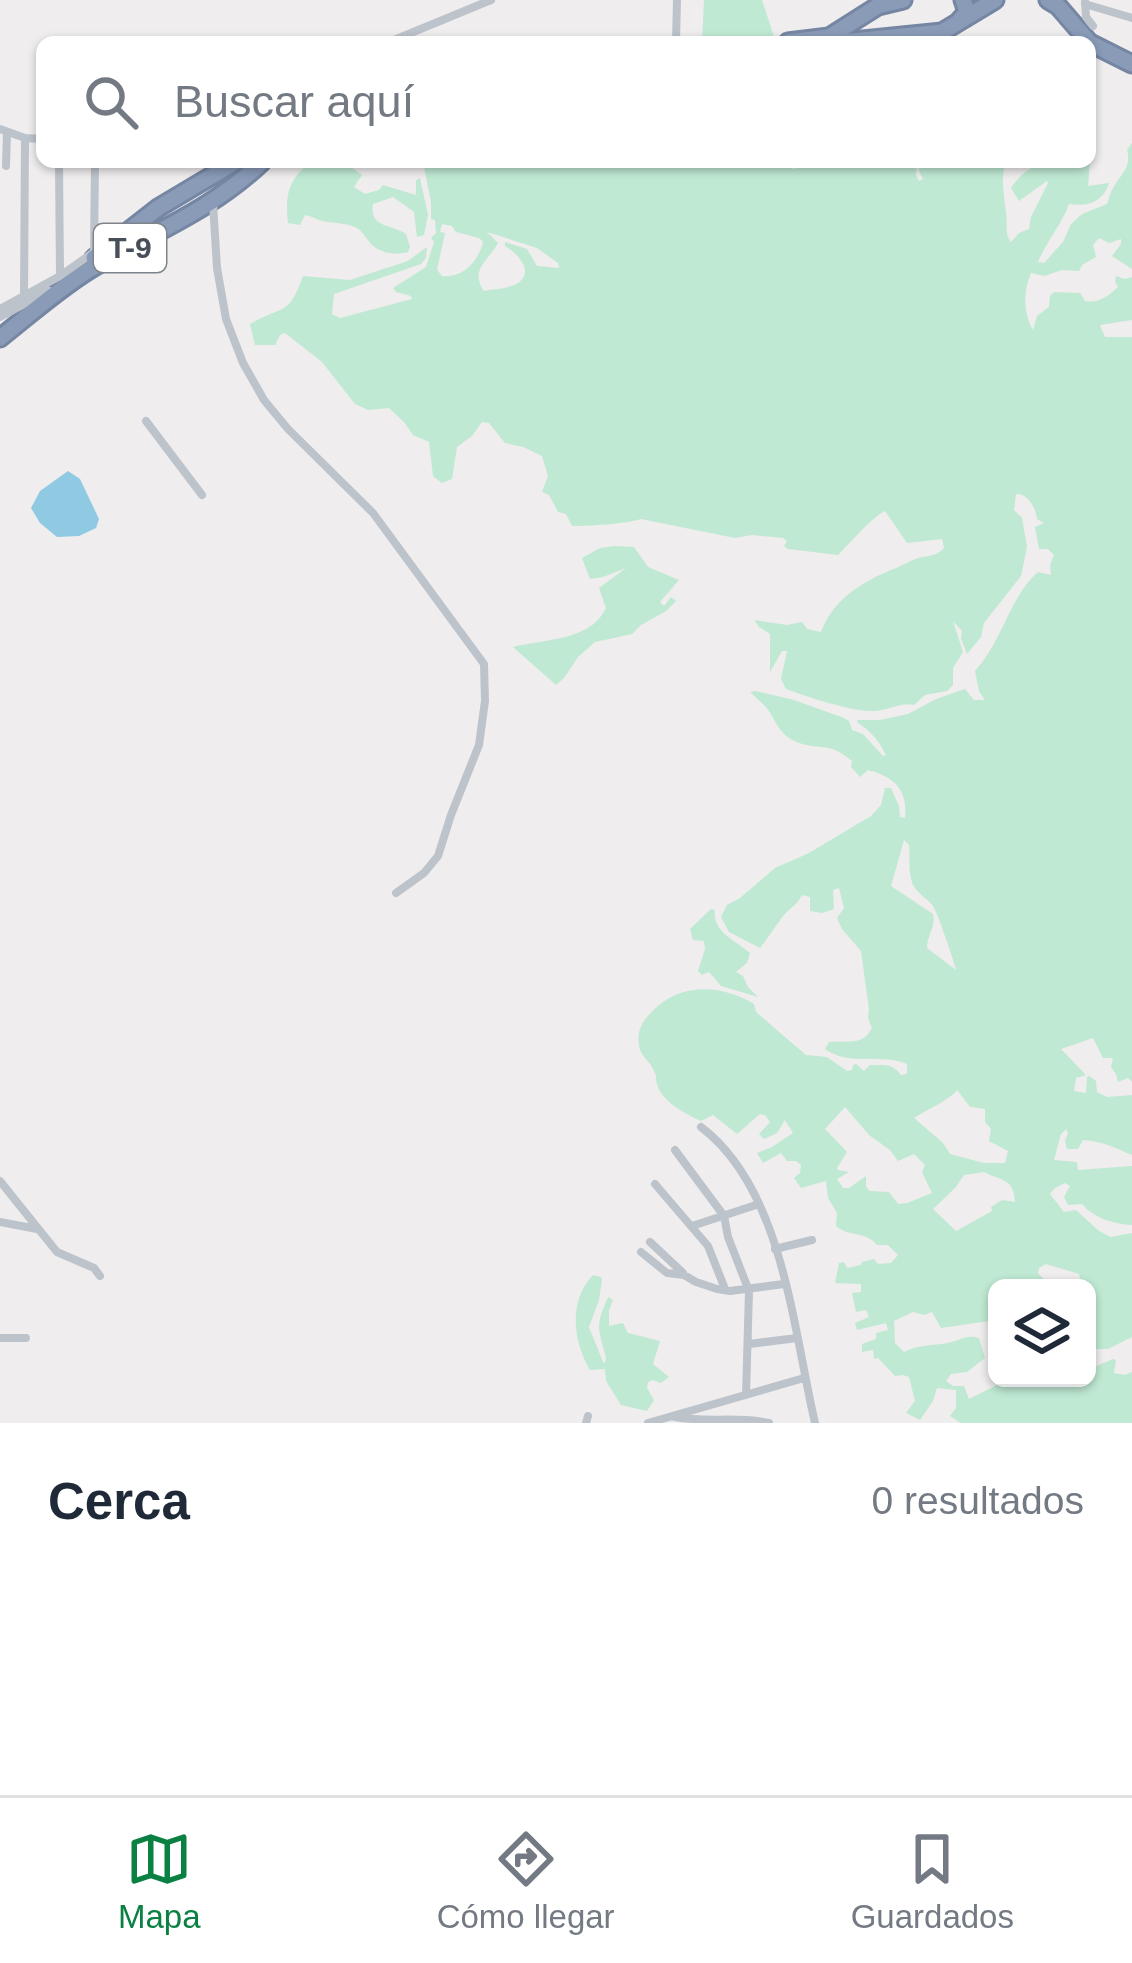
<!DOCTYPE html>
<html lang="es">
<meta charset="utf-8">
<style>
:root{--surface:#fff;--page:#f2f2f3;--text:#1f2937;--muted:#747a83;--line:#e0e1e3;--accent:#0b8043}
body{margin:0;font-family:Arial,sans-serif;background:var(--page);color:var(--text)}
.controls{position:absolute;right:36px;bottom:36px;display:grid;overflow:hidden;border-radius:18px;box-shadow:0 3px 9px #0004}
.controls button{width:108px;height:108px;display:grid;place-items:center;padding:0;border:0;border-bottom:3px solid var(--line);background:var(--surface);color:var(--text);font:60px sans-serif}
.list{margin:0;padding:0;list-style:none}
h2{display:flex;justify-content:space-between;align-items:center;height:156px;margin:0;padding:0 48px;font-size:51px}
h2 small{font-size:39px;font-weight:400;color:var(--muted)}
.icon{flex:none;width:66px;height:66px;fill:none;stroke:currentColor;stroke-width:2;stroke-linecap:round;stroke-linejoin:round}
.map{position:relative;flex:none;width:1132px;height:1423px;overflow:hidden}
.search{position:absolute;background:var(--surface);box-shadow:0 3px 9px #0004;left:36px;right:36px;top:36px;height:132px;display:flex;align-items:center;gap:30px;box-sizing:border-box;padding:0 42px;border-radius:18px;color:var(--muted);font-size:45px}
.sheet{height:372px;background:var(--surface)}
nav{display:flex;justify-content:space-around;align-items:center;box-sizing:border-box;height:168px;border-top:3px solid var(--line);background:var(--surface);font-size:33px;color:var(--muted)}
nav a{display:grid;justify-items:center;gap:6px}
nav .on{color:var(--accent)}
.map>svg:first-child{display:block}
.green{fill:#bfe9d3;fill-rule:evenodd}
.water{fill:#90cae2}
.lines{fill:none;stroke-linecap:round;stroke-linejoin:round}
.highway-casing{stroke:#7586a3;stroke-width:21}
.minor{stroke:#bdc3cb;stroke-width:8}
.highway{stroke:#899bb7;stroke-width:15}
.labels{text-anchor:middle;stroke-width:9;stroke-linejoin:round;paint-order:stroke}
.shield{fill:#fff;stroke:#7e848a;stroke-width:3}
.shield-label{font-size:30px;font-weight:bold;fill:#474f58}
</style>
<div class="map">
<svg width="1132" height="1423" viewBox="0 0 1132 1423">
<rect width="100%" height="100%" fill="#efeded"/>
<path class="green" d="M704 0H762L775 40 702 42Z
M1132 143V269L1112 256 1121 244V239L1109 243 1099 238 1093 245 1096 257 1082 265 1079 271 1062 270 1044 276 1031 273C1023 292 1023 312 1033 330L1037 316 1049 307 1050 296 1054 292 1080 293 1085 301C1099 304 1109 295 1118 287L1115 282 1116 276 1125 279 1132 277V320L1100 325 1105 337H1132V1082L1128 1078 1118 1082 1116 1074 1111 1067 1113 1058H1103L1093 1038 1061 1049 1086 1075 1076 1078 1074 1091 1086 1093 1087 1077 1089 1076 1096 1081 1097 1092 1107 1097 1132 1095V1155C1116 1148 1101 1141 1083 1140L1078 1149H1067L1065 1141 1068 1133 1066 1129 1061 1134 1054 1160 1077 1162 1078 1170 1132 1166V1225C1113 1224 1094 1218 1082 1204L1068 1205 1064 1197 1070 1186 1065 1183 1055 1188 1050 1194 1064 1212 1076 1210 1099 1231 1111 1237 1132 1233V1337L1108 1349H1091L1088 1365 1092 1368 1113 1359 1116 1360 1114 1373 1125 1375 1132 1372V1423H961L950 1416 956 1408V1390L937 1388 933 1401 920 1420 906 1413 915 1401 909 1377 903 1375 895 1376 878 1358 874 1359 873 1350 862 1352V1344L876 1339V1333L888 1330 886 1323 857 1330 855 1323 869 1317 866 1310 856 1312 852 1293 861 1292V1284L835 1283 839 1263 844 1262 847 1268 861 1265 862 1262 874 1259 878 1264 891 1263 898 1255 888 1245H877C866 1231 849 1237 836 1226L837 1213 828 1198 826 1181 801 1188 794 1178 800 1173 801 1165 796 1161H787L781 1153 763 1163 757 1153 772 1147 793 1133 785 1120 777 1133 764 1139 759 1134 770 1122 765 1115 760 1114 737 1134 713 1115 701 1121C686 1114 664 1103 658 1087 653 1072 660 1083 653 1069 649 1060 640 1056 639 1045 636 1027 646 1017 658 1006 685 982 725 986 754 1004L756 1012 806 1055 827 1057 847 1071 852 1070 853 1065 856 1064 864 1071 870 1065C884 1065 893 1063 901 1075L907 1074V1064C883 1053 850 1067 825 1049L829 1042C846 1040 863 1047 872 1028L868 1018 869 1009 861 951 842 929 837 918 844 908 839 888 833 890 834 909 822 913 810 911V897L802 895C797 905 790 908 783 916 775 927 768 938 760 948L729 932 721 917 727 905 740 898 775 868 809 853 871 816 881 805 885 788H891L899 806 900 817 905 818C908 789 894 777 868 770L860 777 851 767 852 761C826 738 816 754 789 738 777 730 774 716 765 706 760 701 755 697 750 692L756 691 794 700 844 718 849 721 852 730 863 734 883 756 886 755C879 740 870 731 857 722L858 720H880L908 714 936 699 965 689 974 700H985L979 691 975 671C1002 642 1010 596 1038 572L1051 575 1050 565 1054 555 1048 549H1039L1035 527 1044 523 1037 519C1036 508 1028 493 1016 494L1014 510 1022 518 1027 547 1021 576 984 623 981 637 967 654 961 639 962 631 953 621 963 652 953 668V685L947 691 925 695 914 705C900 702 890 710 875 711 851 712 809 697 786 689L781 679 787 651H782L770 672V634L759 627 754 620 787 625 802 622 807 629 821 632C833 600 860 583 891 570 900 567 909 561 918 558 930 555 935 557 944 548L942 539 907 543 885 511C871 518 851 542 838 555L788 549 784 546 787 541 783 538 752 535 735 538 641 519C624 524 589 526 572 526L566 514 558 512 549 495 542 492 548 476 542 456 523 447 505 443 489 423 482 422 472 436 457 447 452 479 442 483 433 476 429 442 413 435 404 422 389 408 368 410 355 404 322 362 285 333 280 335 275 345H255L250 324C284 305 289 316 303 276L350 280 408 261 427 247 426 258 421 264 334 294 332 314 340 318 412 299 411 296 396 292 393 288 426 267 434 242 431 238 436 233 435 220 431 219V202L423 162H482L493 166 487 162H720L724 167 728 162H779L782 166 795 169 808 162H917L916 175 919 181 923 179 919 171 920 162H1005C1001 182 1004 194 1006 213 1008 226 1004 232 1011 242L1019 233 1029 229 1031 217 1048 183 1047 181 1019 201 1011 188C1033 156 1055 162 1090 162L1088 186 1109 183C1103 202 1088 207 1069 204 1062 224 1046 242 1038 262L1044 263 1063 242 1071 224 1082 214 1107 204C1109 199 1110 193 1113 188 1121 174 1132 167 1127 150ZM442 224 452 226 456 232 479 238 483 242C479 260 463 279 442 276L437 270 445 233 440 232ZM487 232 537 248 558 263 559 268 537 266 527 249 505 242V246C525 258 538 281 504 288 498 290 491 289 484 291 469 270 489 260 498 243ZM904 840 909 845C910 858 908 873 913 885 918 894 927 898 933 906 937 911 955 964 956 970L927 948C927 935 936 927 933 914L891 886ZM957 1090 970 1107 985 1109V1122L991 1129 989 1141 1008 1151 1005 1163H984L950 1154 943 1143 914 1118C924 1111 950 1100 957 1090ZM845 1107 869 1135 890 1150 898 1161 914 1154 925 1165 922 1172 932 1193 907 1203 898 1204 889 1192 870 1191 866 1187V1176L849 1188H843L837 1179 849 1172 838 1170 837 1168 847 1152 825 1129ZM984 1172C1001 1181 1014 1178 1015 1202L1002 1200 991 1207 992 1211 956 1231 933 1209 956 1187 964 1175ZM1046 1264 1079 1274 1080 1279 1075 1288H1087V1378H1000L1001 1383 969 1399 964 1386H953L946 1381 951 1374 967 1372 985 1358 979 1338C965 1334 961 1341 947 1343 932 1346 919 1344 904 1352L895 1343 894 1321 913 1312 924 1315 932 1312 941 1328 989 1321 994 1323 997 1328V1288H1052L1038 1273 1039 1268Z
M311 162H344L362 175 354 187 365 194 379 190 383 185 416 195V180L420 178 428 215 424 235 417 237 414 212 393 197 373 204C369 228 391 224 406 234L410 247 408 252C396 255 382 254 372 245 371 244 361 231 360 230 350 222 334 224 323 221 317 220 312 216 305 215L300 225 288 223C285 195 288 179 311 162Z
M614 546 634 547 648 567 679 580 660 602 664 606 671 597 676 601 666 611 641 625 632 634 595 642 578 657 564 678 556 685 513 647C544 639 591 641 606 608L599 588 626 568 603 577 590 579 582 558 600 548Z
M711 909 715 910C712 932 735 940 750 953L747 963 736 972 743 976 748 987 758 997 721 986 709 972 702 975 698 971 705 949 704 941 693 940 690 929Z
M593 1275 601 1277 602 1280 599 1300 589 1327 603 1362 605 1363 606 1358C598 1327 595 1327 608 1297L613 1300 609 1310V1326L623 1323 628 1333 660 1341 653 1364 669 1377 661 1383 653 1380 648 1382 647 1388 654 1400 647 1411 621 1405 606 1381 605 1369 590 1370C573 1341 568 1301 593 1275Z"/>
<path class="water" d="M68 471 80 479 99 519 96 528 79 536 57 537 40 523 31 508 40 491Z"/>
<g class="lines">
<g class="highway-casing">
<path id="highway" d="M1048 0 1058 6 1089 42
M958 22 967 12 963 0
M788 42 829 37 878 6 903 0
M843 42 942 32 995 0
M1090 43 1132 64
M94 258 158 208 235 162
M0 338C29 315 57 290 89 270 150 233 208 213 262 162"/>
</g>
<path class="minor" d="M1085 1 1086 17 1093 26
M1085 4 1132 18
M389 42 491 0
M676 42 677 0
M0 129 25 138 42 139
M59 162 60 274
M6 166 7 132
M213 203 217 268 226 319 243 363 264 400 288 429 373 513 484 664 485 701 479 745 451 815 438 856 424 873 396 893
M24 296 25 138
M0 309 60 276 94 252 95 162
M0 317 49 291
M146 421 202 495
M701 1127C783 1189 793 1329 815 1423
M675 1150 724 1216 728 1237 749 1291 746 1395
M0 1181 57 1252 94 1268 100 1276
M655 1184 708 1246 725 1289
M0 1222 37 1229
M692 1226 759 1204
M650 1242 683 1273
M775 1249 812 1240
M641 1252 667 1273 684 1275 696 1282 717 1289 730 1291 784 1284
M0 1338H26
M749 1344 797 1338
M675 1417C706 1423 738 1416 769 1423
M586 1423 588 1416
M648 1423 804 1378"/>
<use href="#highway" class="highway"/>
</g>
<g class="labels">
<rect class="shield" x="94" y="224" width="72" height="48" rx="9"/>
<g class="shield-label">
<text x="130" y="258">T-9</text>
</g>
</g>
</svg>
<div class="controls">
<button><svg class="icon" aria-label="layers" viewBox="0 0 24 24"><path d="M12 4l9 5-9 5-9-5zM3 14l9 5 9-5"/></svg></button>
</div>
<div class="search"><svg class="icon" aria-label="search" viewBox="0 0 24 24"><circle cx="10" cy="10" r="6"/><path d="M15 15l6 6"/></svg>Buscar aquí</div>
</div>
<section class="sheet">
<h2>Cerca<small>0 resultados</small></h2>
<ul class="list">
</ul>
</section>
<nav>
<a class="on"><svg class="icon" aria-label="map" viewBox="0 0 24 24"><path d="M3 6l6-2 6 2 6-2v14l-6 2-6-2-6 2zM9 4v14M15 6v14"/></svg>Mapa</a>
<a><svg class="icon" aria-label="directions" viewBox="0 0 24 24"><path d="M12 3l9 9-9 9-9-9zM9 14v-3h6M13 9l2 2-2 2"/></svg>Cómo llegar</a>
<a><svg class="icon" aria-label="saved" viewBox="0 0 24 24"><path d="M7 4h10v16l-5-4-5 4z"/></svg>Guardados</a>
</nav>
